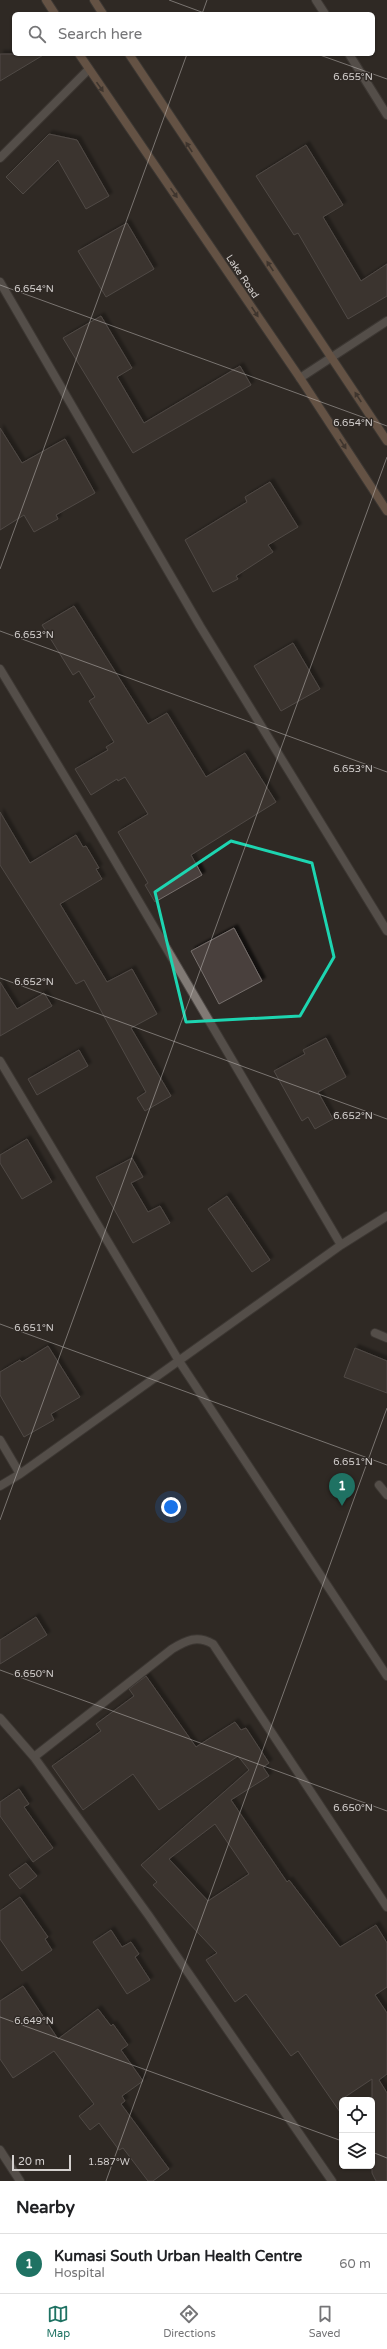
<!DOCTYPE html>
<meta charset="utf-8">
<style>
:root{--surface:#fff;--page:#f2f2f2;--text:#202124;--muted:#757577;--line:#e0e0e0;--accent:#1f7263}
body{margin:0;font-family:"Varela Round",sans-serif;background:var(--page);color:var(--text)}
.controls{position:absolute;right:12px;bottom:12px;display:grid;overflow:hidden;border-radius:6px;box-shadow:0 1px 3px #0004}
.controls button{width:36px;height:36px;display:grid;place-items:center;padding:0;border:0;border-bottom:1px solid var(--line);background:var(--surface);color:var(--text);font:20px sans-serif}
.scale{position:absolute;left:12px;bottom:10px;width:59px;box-sizing:border-box;padding-left:4px;border:2px solid #d4d0ce;border-top:0;font-size:11px;line-height:14px;white-space:nowrap;color:#d4d0ce;-webkit-text-stroke:3px #2f2925;paint-order:stroke}
.you{position:absolute;left:171px;top:1507px;width:14px;height:14px;margin:-10px;border:3px solid #fff;border-radius:50%;background:#1a73e8;box-shadow:0 0 0 6px #1a73e833}
.badge{display:grid;place-items:center;width:26px;height:26px;border-radius:50%;background:var(--accent);color:#fff;font-size:13px;font-weight:700}
.pin{position:absolute;translate:-50% -33px;filter:drop-shadow(0 1px 2px #0008)}
.pin::after{content:'';position:absolute;top:21px;width:14px;height:12px;background:inherit;clip-path:polygon(0 0,100% 0,50% 100%)}
.list{margin:0;padding:0;list-style:none}
h2{display:flex;justify-content:space-between;align-items:center;height:52px;margin:0;padding:0 16px;font-size:17px}
h2 small{font-size:13px;font-weight:400;color:var(--muted)}
.list li{display:grid;grid-template-columns:26px 1fr auto;gap:12px;align-items:center;box-sizing:border-box;height:60px;padding:0 16px;border-top:1px solid var(--line)}
.list b{display:block;font-size:15px;white-space:nowrap}
.list p{margin:0;font-size:13px;white-space:nowrap;color:var(--muted)}
.list em{font-size:13px;font-style:normal;color:var(--muted)}
.icon{flex:none;width:22px;height:22px;fill:none;stroke:currentColor;stroke-width:2;stroke-linecap:round;stroke-linejoin:round}
.map{position:relative;flex:none;width:387px;height:2181px;overflow:hidden}
.search{position:absolute;background:var(--surface);box-shadow:0 1px 3px #0004;left:12px;right:12px;top:12px;height:44px;display:flex;align-items:center;gap:10px;box-sizing:border-box;padding:0 14px;border-radius:6px;color:var(--muted);font-size:15px}
.sheet{height:112px;background:var(--surface)}
nav{display:flex;justify-content:space-around;align-items:center;box-sizing:border-box;height:56px;border-top:1px solid var(--line);background:var(--surface);font-size:11px;color:var(--muted)}
nav a{display:grid;justify-items:center;gap:2px}
nav .on{color:var(--accent)}
.map>svg:first-child{display:block}
.building{fill:#48403e;stroke:#776f6c;fill-rule:evenodd;filter:url(#shadow)}
.lines{fill:none;stroke-linecap:round;stroke-linejoin:round}
.service-casing{stroke:#4c4744;stroke-width:10}
.minor-casing{stroke:#4c4744;stroke-width:10}
.secondary-casing{stroke:#4c4744;stroke-width:10}
.service{stroke:#817a75;stroke-width:8}
.minor{stroke:#817a75;stroke-width:8}
.secondary{stroke:#a4836a;stroke-width:8}
.oneway{fill:#52443a}
.marked{fill:none;stroke:#1dd5b1;stroke-width:3;stroke-linejoin:round}
.ticks{fill:none;stroke:#d4d0ce;stroke-width:1;stroke-opacity:0.45}
.labels{text-anchor:middle;stroke-width:3;stroke-linejoin:round;paint-order:stroke}
.street-label{font-size:10px;fill:#d4d0ce;stroke:#2f2925}
.ticks-label{font-size:10px;text-anchor:middle;fill:#d4d0ce;stroke:#2f2925;stroke-width:3;stroke-linejoin:round;paint-order:stroke}
</style>
<div class="map">
<svg width="387" height="2181" viewBox="0 0 387 2181">
<defs>
<filter id="shadow"><feDropShadow dx="3.5" dy="-3.5" stdDeviation="1" flood-color="#0009"/></filter>
</defs>
<rect width="100%" height="100%" fill="#2f2925"/>
<path class="building" d="M0 54H45L0 81Z
M49 134 77 140 109 196 86 209 58 160 23 194 6 177Z
M306 145 343 205 323 217 361 281 387 264V296L348 319 298 233 294 235 256 176Z
M127 223 154 269 106 297 78 251Z
M101 316 132 368 117 377 144 423 240 366 251 385 133 453 63 338Z
M0 428 22 463 65 439 95 493 56 515 58 519 34 532 24 515 0 530Z
M270 482 298 527 268 545 273 552 236 576 238 579 213 592 185 540 247 502 245 497Z
M74 606 148 724 167 713 206 777 245 753 276 802 191 855 202 875 155 902 145 885 148 883 118 832 148 814 125 777 118 781 117 779 91 795 75 769 108 750 106 747 114 742 89 701 95 697 79 671 73 675 42 625Z
M293 643 320 689 281 711 254 666Z
M0 812 30 863 76 835 83 847 86 846 99 868 96 869 102 879 60 904 107 982 132 969 157 1014 131 1028 171 1096 145 1111 137 1098 146 1092 84 980 76 984 0 865Z
M234 928 262 981 219 1004 191 951Z
M0 982 17 1009 44 993 52 1006 0 1036Z
M326 1038 346 1077 318 1092 333 1119 315 1129 308 1117 302 1121 274 1071 305 1054 303 1050Z
M79 1050 88 1066 37 1095 28 1079Z
M27 1139 52 1182 22 1199 0 1163V1155Z
M132 1158 143 1177 131 1183 148 1212 160 1206 170 1223 133 1243 96 1177Z
M227 1196 270 1260 252 1272 208 1209Z
M48 1346 80 1397 51 1414 54 1420 24 1437 0 1395V1372L20 1360 22 1362Z
M355 1348 387 1361V1393L344 1377Z
M36 1617 47 1635 0 1664V1640Z
M146 1676 196 1747 235 1722 241 1730 246 1728 269 1763 263 1767 269 1776 231 1800 287 1882 289 1880 340 1947 376 1925 387 1943V1987L375 1995 387 2013V2074L379 2080 387 2093V2181H376L372 2173V2079L342 2099V2115L298 2051 291 2056 246 1994 235 2002 206 1960 217 1953 153 1885 157 1882 141 1865 249 1770 238 1756 159 1810 133 1774 83 1810 52 1766 101 1731 96 1724 134 1696 129 1689ZM215 1824 249 1874 208 1901 169 1859Z
M19 1789 29 1804 24 1807 53 1848 33 1862 0 1816V1802Z
M26 1863 37 1876 20 1889 9 1875Z
M20 1897 48 1937 45 1939 52 1950 22 1971 0 1939V1911Z
M111 1930 122 1947 131 1942 139 1954 135 1957 150 1980 127 1994 93 1942Z
M23 1986 58 2039 98 2009 111 2026 113 2024 128 2045 121 2050 143 2081 122 2096 125 2101 121 2104 169 2169 153 2181H148L123 2148 119 2150 99 2123 90 2130 79 2116 94 2104 54 2051 13 2078 0 2059V2001Z"/>
<g class="lines">
<g class="service-casing">
<path id="service" d="M375 1333 387 1338"/>
</g>
<g class="minor-casing">
<path id="minor" d="M316 0 325 14
M349 54 387 115
M0 158 88 70
M0 282 200 626 387 931
M300 378 387 321
M0 669 91 820 341 1245
M0 1061 179 1361 387 1676
M0 1440 20 1474
M379 1485 387 1495
M0 1486 20 1474 341 1245 387 1216
M0 1718 34 1757 149 1916 332 2181
M34 1757 172 1649C187 1640 197 1635 213 1644L387 1907
M0 2150 20 2181"/>
</g>
<g class="secondary-casing">
<path id="secondary" d="M46 0 55 14
M94 0 103 14
M79 54 300 378 387 511
M129 54 387 441"/>
</g>
<use href="#service" class="service"/>
<use href="#minor" class="minor"/>
<use href="#secondary" class="secondary"/>
</g>
<defs><path id="oneway-solid" d="M-6-.8H1V-3.2L6.5 0L1 3.2V.8H-6Z"/></defs>
<g class="oneway">
<use href="#oneway-solid" transform="translate(100 87) rotate(55)"/>
<use href="#oneway-solid" transform="translate(189 147) rotate(-123)"/>
<use href="#oneway-solid" transform="translate(174 193) rotate(55)"/>
<use href="#oneway-solid" transform="translate(270 266) rotate(-124)"/>
<use href="#oneway-solid" transform="translate(255 312) rotate(56)"/>
<use href="#oneway-solid" transform="translate(358 397) rotate(-123)"/>
<use href="#oneway-solid" transform="translate(343 444) rotate(57)"/>
</g>
<path d="M0 0H387V2181H0ZM231 841 312 863 334 957 300 1016 186 1022 155 892Z" fill="#2f2925" fill-opacity=".55" fill-rule="evenodd"/>
<path class="marked" d="M231 841 312 863 334 957 300 1016 186 1022 155 892Z"/>
<path class="ticks" d="M169 0 207 14M202 14 207 0M317 54 387 79M0 285 387 426M0 569 187 54M0 631 387 772M0 978 387 1119M0 1324 387 1465M0 1520 387 457M0 1670 387 1811M0 2017 342 2141M372 2152 387 2158M106 2181 387 1408"/>
<g class="labels">
<g class="street-label">
<text transform="translate(243 276) rotate(56)" y="4">Lake Road</text>
</g>
</g>
<g class="ticks-label">
<text x="353" y="80">6.655°N</text>
<text x="34" y="292">6.654°N</text>
<text x="353" y="426">6.654°N</text>
<text x="34" y="638">6.653°N</text>
<text x="353" y="772">6.653°N</text>
<text x="34" y="985">6.652°N</text>
<text x="353" y="1119">6.652°N</text>
<text x="34" y="1331">6.651°N</text>
<text x="353" y="1465">6.651°N</text>
<text x="34" y="1677">6.650°N</text>
<text x="353" y="1811">6.650°N</text>
<text x="34" y="2024">6.649°N</text>
<text x="109" y="2165">1.587°W</text>
</g>
</svg>
<div class="controls">
<button><svg class="icon" aria-label="locate" viewBox="0 0 24 24"><circle cx="12" cy="12" r="6"/><path d="M12 2v4M12 18v4M2 12h4M18 12h4"/></svg></button>
<button><svg class="icon" aria-label="layers" viewBox="0 0 24 24"><path d="M12 4l9 5-9 5-9-5zM3 14l9 5 9-5"/></svg></button>
</div>
<div class="scale">20 m</div>
<div class="you"></div>
<div class="pin badge" style="left:342px;top:1506px">1</div>
<div class="search"><svg class="icon" aria-label="search" viewBox="0 0 24 24"><circle cx="10" cy="10" r="6"/><path d="M15 15l6 6"/></svg>Search here</div>
</div>
<section class="sheet">
<h2>Nearby<small></small></h2>
<ul class="list">
<li><span class="badge">1</span><div><b>Kumasi South Urban Health Centre</b><p>Hospital</p></div><em>60 m</em></li>
</ul>
</section>
<nav>
<a class="on"><svg class="icon" aria-label="map" viewBox="0 0 24 24"><path d="M3 6l6-2 6 2 6-2v14l-6 2-6-2-6 2zM9 4v14M15 6v14"/></svg>Map</a>
<a><svg class="icon" aria-label="directions" viewBox="0 0 24 24"><path d="M12 3l9 9-9 9-9-9zM9 14v-3h6M13 9l2 2-2 2"/></svg>Directions</a>
<a><svg class="icon" aria-label="saved" viewBox="0 0 24 24"><path d="M7 4h10v16l-5-4-5 4z"/></svg>Saved</a>
</nav>
